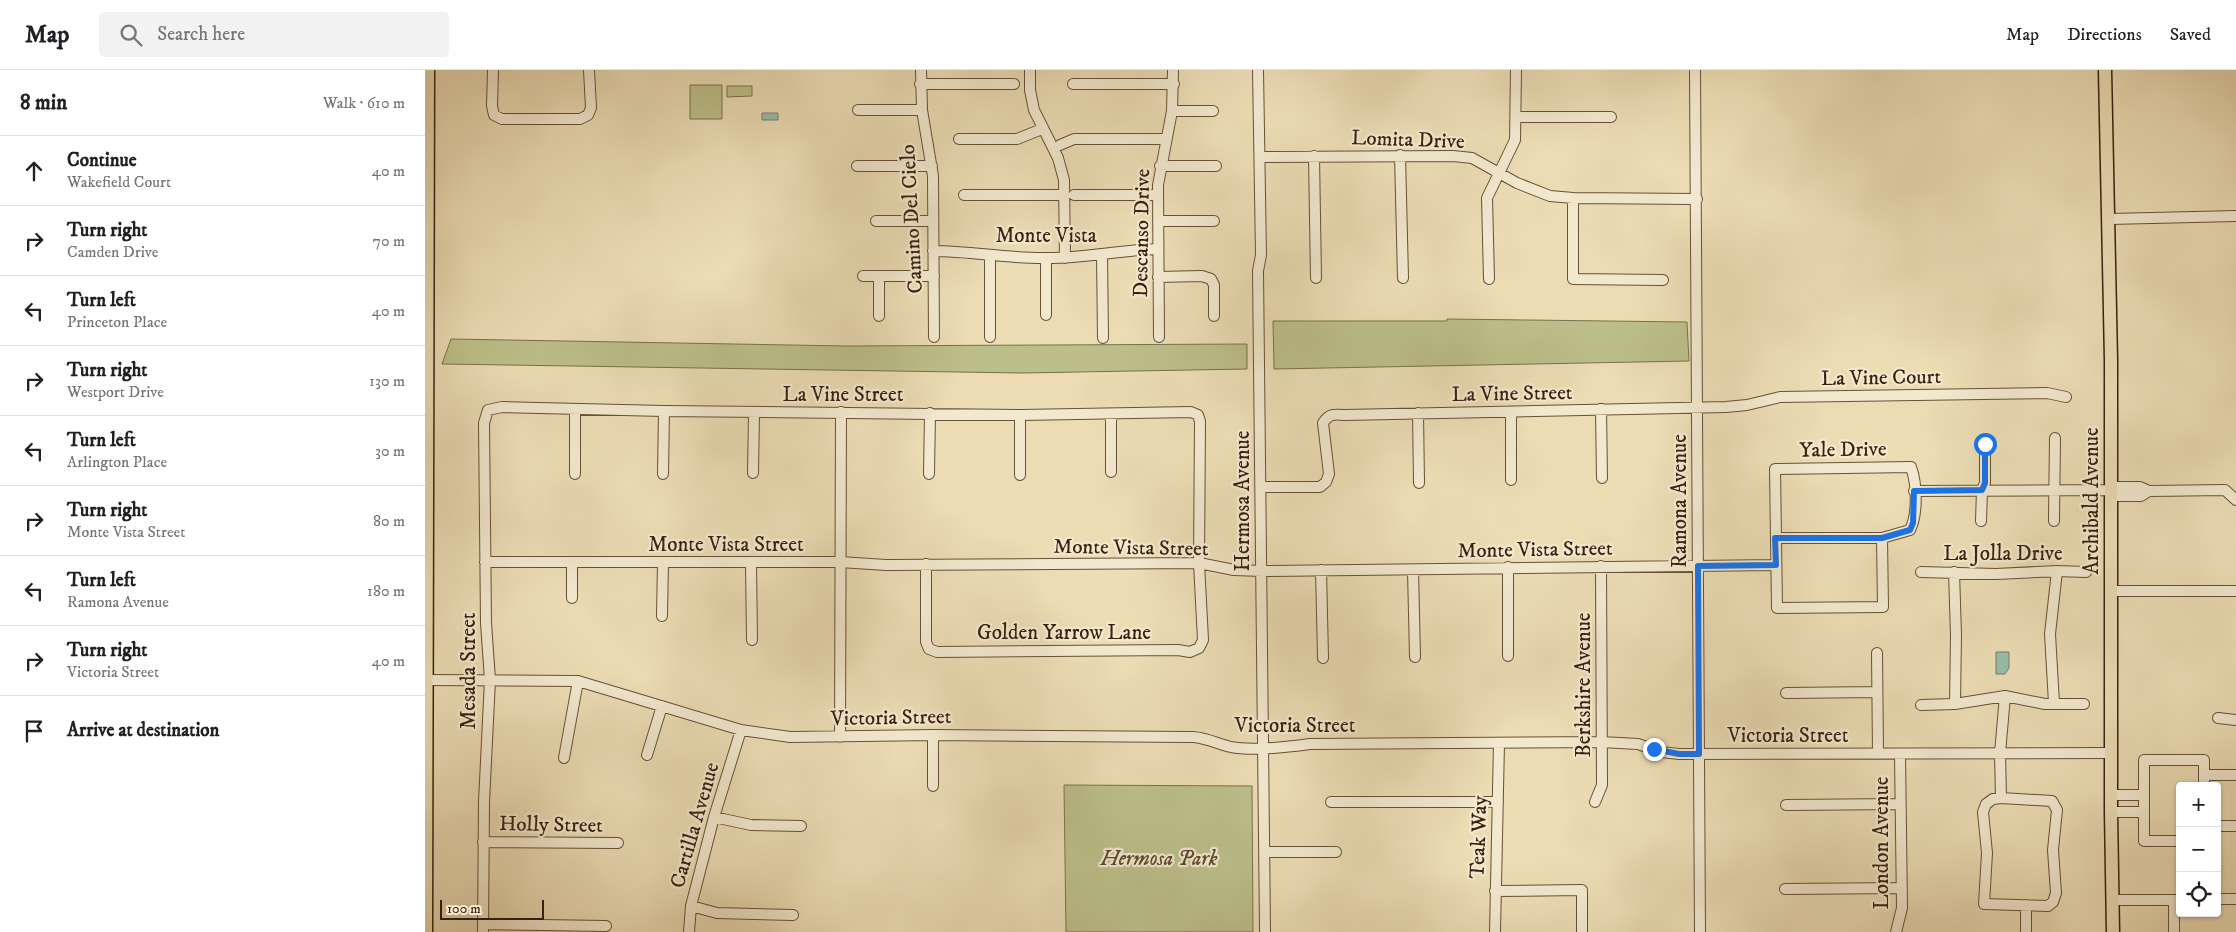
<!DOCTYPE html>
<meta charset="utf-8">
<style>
:root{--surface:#fff;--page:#f2f2f2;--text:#202124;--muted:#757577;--line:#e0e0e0}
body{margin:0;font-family:"IM FELL DW Pica",serif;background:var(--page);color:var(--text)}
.controls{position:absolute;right:15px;bottom:15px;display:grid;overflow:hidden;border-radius:5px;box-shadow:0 1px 4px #0004}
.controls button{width:45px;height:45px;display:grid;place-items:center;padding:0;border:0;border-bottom:1px solid var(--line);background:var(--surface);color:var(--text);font:25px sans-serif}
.scale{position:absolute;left:15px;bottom:12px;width:104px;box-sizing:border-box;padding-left:5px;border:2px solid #39210f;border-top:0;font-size:14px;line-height:18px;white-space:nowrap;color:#39210f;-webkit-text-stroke:4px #f2e8ce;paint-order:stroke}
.stop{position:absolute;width:15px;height:15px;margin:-11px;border:4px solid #1a73e8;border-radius:50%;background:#fff}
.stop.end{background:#1a73e8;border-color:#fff;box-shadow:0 1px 5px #0008}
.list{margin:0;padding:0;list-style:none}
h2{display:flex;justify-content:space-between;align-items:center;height:65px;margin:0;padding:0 20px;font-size:21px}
h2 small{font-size:16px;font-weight:400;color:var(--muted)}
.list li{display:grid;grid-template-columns:32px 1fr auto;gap:15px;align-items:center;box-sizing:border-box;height:70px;padding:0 20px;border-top:1px solid var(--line)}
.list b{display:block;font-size:19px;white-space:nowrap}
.list p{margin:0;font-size:16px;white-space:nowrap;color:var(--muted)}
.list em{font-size:16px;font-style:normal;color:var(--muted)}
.icon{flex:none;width:28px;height:28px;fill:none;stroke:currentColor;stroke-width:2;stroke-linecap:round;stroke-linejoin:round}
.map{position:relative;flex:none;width:1811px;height:862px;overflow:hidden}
header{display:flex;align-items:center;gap:30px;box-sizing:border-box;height:70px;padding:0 25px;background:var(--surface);border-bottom:1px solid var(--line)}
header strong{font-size:24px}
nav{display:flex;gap:28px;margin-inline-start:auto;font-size:18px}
.search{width:350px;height:45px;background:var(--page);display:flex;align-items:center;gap:12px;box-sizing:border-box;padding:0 18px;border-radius:5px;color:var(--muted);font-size:19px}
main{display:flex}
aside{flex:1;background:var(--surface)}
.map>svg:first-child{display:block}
.green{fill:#bcbf8a;stroke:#7a704c}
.water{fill:#99bcaa;stroke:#737e6c}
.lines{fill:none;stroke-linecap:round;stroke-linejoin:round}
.minor-casing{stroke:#665038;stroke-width:12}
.major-casing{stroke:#39210f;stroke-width:15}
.minor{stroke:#f2e8ce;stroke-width:10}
.major{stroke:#ebdcb4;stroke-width:12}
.route{stroke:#1a73e8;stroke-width:6}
.labels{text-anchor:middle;stroke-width:4.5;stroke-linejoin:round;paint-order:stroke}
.street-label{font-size:21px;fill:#39210f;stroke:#f2e8ce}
.park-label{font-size:21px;font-style:italic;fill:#5a482e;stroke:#f2e8ce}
</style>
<header>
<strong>Map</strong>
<div class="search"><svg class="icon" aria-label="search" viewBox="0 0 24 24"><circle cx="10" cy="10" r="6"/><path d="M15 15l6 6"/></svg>Search here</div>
<nav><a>Map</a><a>Directions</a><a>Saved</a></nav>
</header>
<main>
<aside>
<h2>8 min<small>Walk · 610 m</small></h2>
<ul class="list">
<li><svg class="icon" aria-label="ahead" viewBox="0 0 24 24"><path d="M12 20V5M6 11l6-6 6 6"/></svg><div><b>Continue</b><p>Wakefield Court</p></div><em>40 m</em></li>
<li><svg class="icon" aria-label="right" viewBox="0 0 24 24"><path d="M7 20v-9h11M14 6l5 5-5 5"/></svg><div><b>Turn right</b><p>Camden Drive</p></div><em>70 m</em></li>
<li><svg class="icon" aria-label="left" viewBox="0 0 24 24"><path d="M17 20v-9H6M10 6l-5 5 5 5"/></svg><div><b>Turn left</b><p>Princeton Place</p></div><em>40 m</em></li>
<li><svg class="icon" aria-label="right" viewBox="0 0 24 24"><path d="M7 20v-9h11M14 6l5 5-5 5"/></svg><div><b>Turn right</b><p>Westport Drive</p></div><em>130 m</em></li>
<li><svg class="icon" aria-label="left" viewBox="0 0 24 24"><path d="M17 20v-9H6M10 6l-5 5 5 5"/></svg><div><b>Turn left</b><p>Arlington Place</p></div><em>30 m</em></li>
<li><svg class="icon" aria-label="right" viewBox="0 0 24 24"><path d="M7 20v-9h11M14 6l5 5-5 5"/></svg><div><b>Turn right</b><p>Monte Vista Street</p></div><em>80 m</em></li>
<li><svg class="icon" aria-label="left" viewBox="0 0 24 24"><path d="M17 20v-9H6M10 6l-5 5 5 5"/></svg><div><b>Turn left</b><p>Ramona Avenue</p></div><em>180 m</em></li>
<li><svg class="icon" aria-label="right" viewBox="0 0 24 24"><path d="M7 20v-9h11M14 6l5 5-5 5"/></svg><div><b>Turn right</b><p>Victoria Street</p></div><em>40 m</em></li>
<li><svg class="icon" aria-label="arrive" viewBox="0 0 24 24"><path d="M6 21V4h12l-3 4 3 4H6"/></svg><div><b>Arrive at destination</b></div></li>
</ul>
</aside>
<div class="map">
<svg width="1811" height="862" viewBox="0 0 1811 862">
<rect width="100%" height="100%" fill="#ebdcb4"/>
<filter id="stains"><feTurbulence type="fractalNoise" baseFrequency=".004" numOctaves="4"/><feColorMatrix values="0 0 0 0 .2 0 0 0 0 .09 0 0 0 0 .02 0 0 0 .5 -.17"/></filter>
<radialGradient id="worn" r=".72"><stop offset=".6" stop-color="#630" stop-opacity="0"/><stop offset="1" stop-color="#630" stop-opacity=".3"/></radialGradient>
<path class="green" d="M265 15H297V49H265Z
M302 16H327V26L302 27Z
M1022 249 1262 252 1264 291 849 299 848 251H1022Z
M26 269 421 276 822 274V299L597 303 17 294Z
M639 715 827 716 828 862H641Z"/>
<path class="water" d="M337 43H353V50H337Z
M1571 582H1584V598L1580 604H1571Z"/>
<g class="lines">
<g class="minor-casing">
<path id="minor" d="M68 0 67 36 69 45 77 49H155L163 45 166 38 164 0
M496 0 497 40 508 106 509 267
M605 0V20L609 40 633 88 639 110 640 188
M833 0 836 185 833 201 840 862
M1270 0 1275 862
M495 14H589
M648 14H749
M433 40H497
M747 41H788
M1091 47H1186
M534 69H592L617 59
M635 75 649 69H741
M975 85 978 208
M889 86 891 208
M835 87 1028 86 1047 88 1092 113 1125 126 1148 128 1272 129
M432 96H507
M735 96H791
M539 125H640
M649 125H733
M1148 128V209L1238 210
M1684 149 1811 146
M451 151H508
M733 151H789
M508 181C547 181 584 189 623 188 660 188 696 180 733 179
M677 184 678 268
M565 185V267
M621 188V245
M438 206H509
M454 206V246
M733 207 777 206 786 209 789 215V246
M1064 209 1062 128 1090 70 1091 0
M734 267 733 115 747 41 748 0
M1176 339 1177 408
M1086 342V410
M993 343 994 413
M686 344V402
M595 345V405
M328 403 329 342
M150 404V339
M238 404 239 341
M504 404 505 343
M836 417H895L901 412 904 404 898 353C904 344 908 344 919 345L1301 337 1322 335 1355 327 1622 323 1641 327
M1686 417H1715L1724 421 1800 420 1811 430
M1489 421 1686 420
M1687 426H1716L1724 421
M1556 451 1557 420 1560 413V374
M1629 451 1630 368
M1351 468H1457L1485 460C1493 444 1492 414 1486 397L1350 399 1352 538 1458 537 1457 468
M60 492H415L461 495 774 493 809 500 837 501 1351 495
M147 493V528
M326 493 327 570
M1083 497V586
M896 500 898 588
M988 500 990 587
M1496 502 1571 504 1632 501 1661 502
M1529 502 1531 565 1530 634
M1686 521H1811
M237 546 238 493
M1452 583 1453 684
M0 610 153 611 316 660 365 667 508 665 768 667C782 668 793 674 806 677 827 681 863 677 885 674L1176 672 1213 674 1236 682 1254 684 1686 683
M1361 623 1452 622
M1629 633 1625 564 1632 501
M1496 635 1530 634 1580 626 1620 634H1659
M1793 648 1811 650
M508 665V716
M415 667 416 342
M222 685 237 636
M139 688 153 611
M1779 705H1811
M1686 725H1719
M1576 728 1627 731 1632 740 1628 780 1631 823 1628 832 1623 836 1559 834 1562 783 1558 742 1561 734 1568 729Z
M1576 728 1575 683 1580 626
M906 732H1073
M1170 732 1177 715 1176 496
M1361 735 1475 734
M1686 742H1719
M289 747 326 755 376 756
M1792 756H1811
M1755 771H1719V690H1779V716
M58 772 193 773
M839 782H911
M1360 819 1477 818
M1070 821 1157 820V862
M1792 829H1811
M1688 830H1755
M1749 830V862
M1601 835V862
M266 836 292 843 368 845
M58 854 181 856
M58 862 59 732 65 610 61 553 59 353 63 340 77 337 239 341 595 345 766 342 773 345 775 351 774 493 778 570 774 578 765 582 753 580 512 582 504 579 501 572V494
M264 862 266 836 289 747 316 660
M1070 862 1074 673
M1471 862 1477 838 1475 684"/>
</g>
<g class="major-casing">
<path id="major" d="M1680 0 1686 290V742L1688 862
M1 862 3 0"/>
</g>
<use href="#minor" class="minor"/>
<use href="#major" class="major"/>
</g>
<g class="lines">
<path class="route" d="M1229 679 1254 684H1274L1273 496 1351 495 1350 468H1457L1485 460 1488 453 1489 421 1557 420 1560 413V374"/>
</g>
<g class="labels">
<g class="street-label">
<text transform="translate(983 69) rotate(2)" y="7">Lomita Drive</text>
<text transform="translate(486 149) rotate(-93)" y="7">Camino Del Cielo</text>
<text transform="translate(716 163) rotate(-89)" y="7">Descanso Drive</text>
<text x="621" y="172">Monte Vista</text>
<text transform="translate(1456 307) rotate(-1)" y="7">La Vine Court</text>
<text transform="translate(1087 323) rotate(-1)" y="7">La Vine Street</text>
<text x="418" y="331">La Vine Street</text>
<text transform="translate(1418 379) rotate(-1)" y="7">Yale Drive</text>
<text transform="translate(817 431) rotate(-90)" y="7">Hermosa Avenue</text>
<text transform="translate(1254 431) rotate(-90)" y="7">Ramona Avenue</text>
<text transform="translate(1666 431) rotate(-90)" y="7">Archibald Avenue</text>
<text x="301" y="481">Monte Vista Street</text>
<text transform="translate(706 477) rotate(1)" y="7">Monte Vista Street</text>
<text transform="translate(1110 479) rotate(-1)" y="7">Monte Vista Street</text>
<text x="1578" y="490">La Jolla Drive</text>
<text x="639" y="569">Golden Yarrow Lane</text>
<text transform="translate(43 601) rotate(-90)" y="7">Mesada Street</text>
<text transform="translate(1158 615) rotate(-90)" y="7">Berkshire Avenue</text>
<text transform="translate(466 647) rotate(-1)" y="7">Victoria Street</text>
<text x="870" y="662">Victoria Street</text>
<text x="1363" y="672">Victoria Street</text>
<text transform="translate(126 754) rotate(1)" y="7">Holly Street</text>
<text transform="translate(269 755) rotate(-74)" y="7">Cartilla Avenue</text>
<text transform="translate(1053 767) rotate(-88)" y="7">Teak Way</text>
<text transform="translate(1456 773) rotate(-90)" y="7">London Avenue</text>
</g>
<g class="park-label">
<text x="734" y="795">Hermosa Park</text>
</g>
</g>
<rect width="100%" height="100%" filter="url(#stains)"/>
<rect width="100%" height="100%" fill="url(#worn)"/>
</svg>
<div class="controls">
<button>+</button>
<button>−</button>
<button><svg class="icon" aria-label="locate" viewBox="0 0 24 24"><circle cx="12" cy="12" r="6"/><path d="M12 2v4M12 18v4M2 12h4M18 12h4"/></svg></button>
</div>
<div class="scale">100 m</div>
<div class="stop" style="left:1560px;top:374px"></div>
<div class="stop end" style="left:1229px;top:679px"></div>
</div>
</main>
